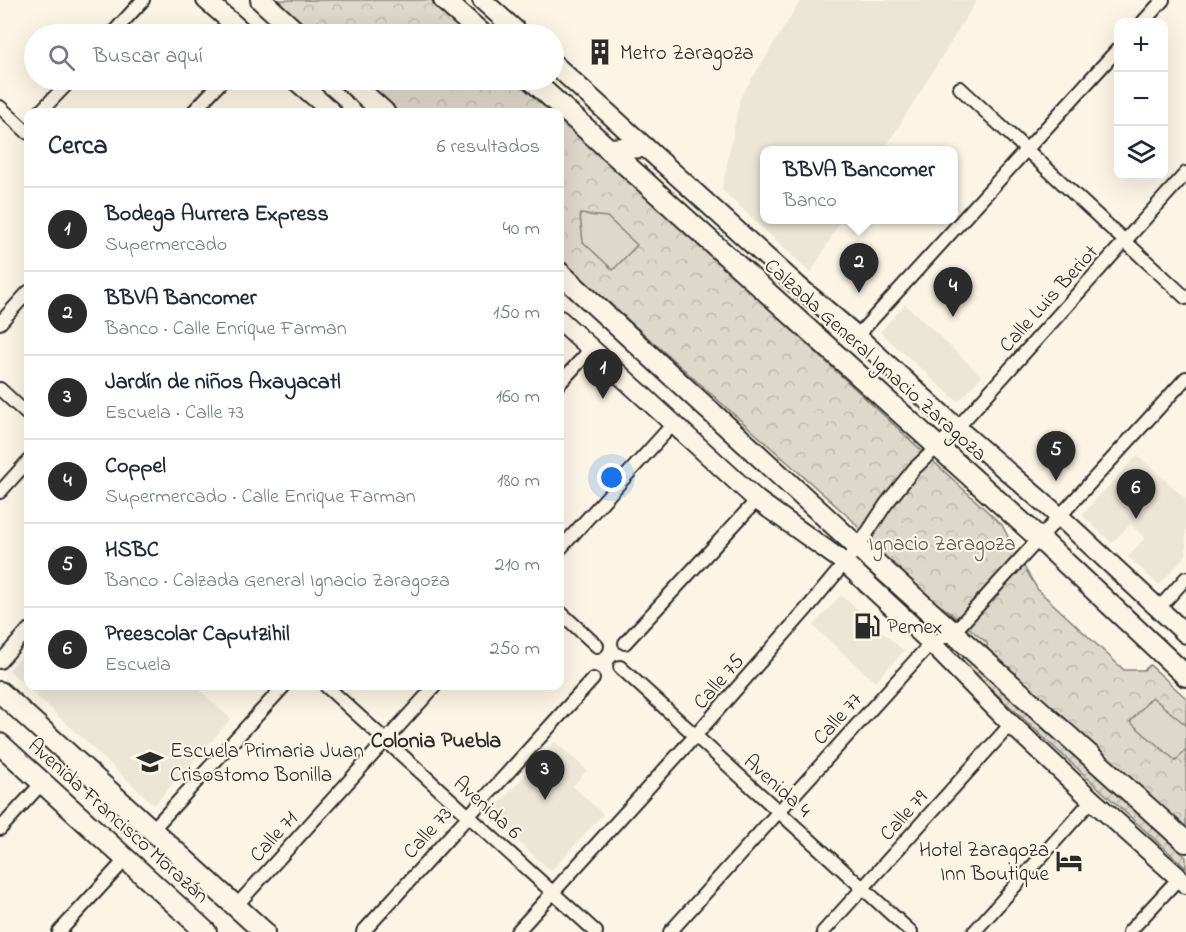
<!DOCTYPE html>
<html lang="es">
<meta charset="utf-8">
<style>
:root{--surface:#fff;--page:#f2f2f3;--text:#1f2937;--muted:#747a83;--line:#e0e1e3;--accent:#2b2b2b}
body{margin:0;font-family:"Indie Flower",sans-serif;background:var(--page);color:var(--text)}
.controls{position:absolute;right:18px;top:18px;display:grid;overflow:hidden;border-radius:12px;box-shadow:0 6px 24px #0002}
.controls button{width:54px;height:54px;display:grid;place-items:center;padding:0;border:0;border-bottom:2px solid var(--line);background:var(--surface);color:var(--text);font:30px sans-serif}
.you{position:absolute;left:612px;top:478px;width:21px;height:21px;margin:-15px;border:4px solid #fff;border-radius:50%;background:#1a73e8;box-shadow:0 0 0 9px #1a73e833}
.badge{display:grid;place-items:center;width:39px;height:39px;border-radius:50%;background:var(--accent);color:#fff;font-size:20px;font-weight:700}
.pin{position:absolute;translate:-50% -50px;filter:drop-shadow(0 2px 3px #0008)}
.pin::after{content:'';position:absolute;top:32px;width:21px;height:18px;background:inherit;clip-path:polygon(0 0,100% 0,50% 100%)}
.popup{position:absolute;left:760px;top:146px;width:198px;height:78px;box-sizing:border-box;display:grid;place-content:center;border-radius:12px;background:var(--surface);filter:drop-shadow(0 2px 4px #0005);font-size:20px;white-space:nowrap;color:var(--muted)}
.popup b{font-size:22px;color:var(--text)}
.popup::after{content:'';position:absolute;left:50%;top:100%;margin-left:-12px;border:12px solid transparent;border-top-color:var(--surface)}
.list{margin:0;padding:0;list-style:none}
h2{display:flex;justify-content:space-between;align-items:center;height:78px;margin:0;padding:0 24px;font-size:26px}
h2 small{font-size:20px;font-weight:400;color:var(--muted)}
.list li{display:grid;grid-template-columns:39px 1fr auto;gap:18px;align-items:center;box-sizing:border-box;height:84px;padding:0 24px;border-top:2px solid var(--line)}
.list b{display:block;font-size:22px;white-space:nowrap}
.list p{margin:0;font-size:20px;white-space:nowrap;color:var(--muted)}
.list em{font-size:20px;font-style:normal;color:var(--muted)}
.icon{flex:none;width:33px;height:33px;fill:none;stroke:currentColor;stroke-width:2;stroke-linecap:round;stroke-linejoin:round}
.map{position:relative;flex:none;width:1186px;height:932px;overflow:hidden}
.search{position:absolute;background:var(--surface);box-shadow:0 6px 24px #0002;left:24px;top:24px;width:540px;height:66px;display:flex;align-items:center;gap:15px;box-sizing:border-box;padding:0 21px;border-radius:33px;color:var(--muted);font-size:22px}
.panel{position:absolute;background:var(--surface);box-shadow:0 6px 24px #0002;left:24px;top:108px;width:540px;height:582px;border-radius:12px}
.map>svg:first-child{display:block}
.built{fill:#ece6d7}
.forest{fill:url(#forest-crowns);stroke:#84827a;stroke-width:1.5}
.garden{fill:url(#garden-furrows);stroke:#84827a;stroke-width:1.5}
.pitch{fill:#ded8ca;stroke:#84827a;stroke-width:1.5}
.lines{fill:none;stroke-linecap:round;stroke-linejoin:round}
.minor-casing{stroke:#2b2b2b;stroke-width:16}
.secondary-casing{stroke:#2b2b2b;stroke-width:22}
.primary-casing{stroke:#2b2b2b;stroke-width:24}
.minor{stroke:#fcf5e5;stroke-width:12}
.secondary{stroke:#fcf5e5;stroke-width:18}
.primary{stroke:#fcf5e5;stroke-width:20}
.labels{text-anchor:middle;stroke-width:4.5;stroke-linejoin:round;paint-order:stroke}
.poi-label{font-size:21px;fill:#2b2b2b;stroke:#fcf5e5;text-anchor:start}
.street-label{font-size:21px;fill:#2b2b2b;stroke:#fcf5e5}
.park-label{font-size:21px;fill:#585653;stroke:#fcf5e5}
.neighbourhood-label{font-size:22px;font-weight:bold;fill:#2b2b2b;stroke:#fcf5e5}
</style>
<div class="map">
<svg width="1186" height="932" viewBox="0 0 1186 932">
<defs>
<pattern id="forest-crowns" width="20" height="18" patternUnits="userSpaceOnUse" patternTransform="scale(1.5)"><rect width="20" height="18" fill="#ded8ca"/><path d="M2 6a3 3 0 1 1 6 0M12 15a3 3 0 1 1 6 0" fill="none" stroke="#bfbaae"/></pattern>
<pattern id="garden-furrows" width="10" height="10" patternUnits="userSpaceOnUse" patternTransform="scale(1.5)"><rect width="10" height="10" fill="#ded8ca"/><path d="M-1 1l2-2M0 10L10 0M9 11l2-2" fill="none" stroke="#bfbaae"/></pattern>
</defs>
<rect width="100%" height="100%" fill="#fcf5e5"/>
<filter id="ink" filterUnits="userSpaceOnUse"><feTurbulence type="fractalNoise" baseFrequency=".0167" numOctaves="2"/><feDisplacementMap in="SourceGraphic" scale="12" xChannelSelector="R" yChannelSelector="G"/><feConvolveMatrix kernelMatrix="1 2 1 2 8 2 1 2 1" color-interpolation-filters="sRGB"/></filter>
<g filter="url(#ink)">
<path class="built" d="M801 0H977L884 150H764V220H841L811 273 722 190 740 98Z
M905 304 982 376 958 402 880 332Z
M1137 455 1186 499V555L1159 585 1128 557 1145 538 1130 524 1112 543 1082 515Z
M841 595 904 651 875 682 813 626Z
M28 649V686H195L231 719 154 805 9 670Z
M555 742 587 770 573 786 603 814 551 871 489 815Z"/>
<path class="forest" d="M276 0H431L470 34H314Z
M363 80H520L557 112H399Z
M560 115 1002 525 1021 562 1038 590 1124 670H1144L1150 665 1186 698V834L988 660 987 643 947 610 908 585 852 520 560 259Z"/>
<path class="garden" d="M966 655 1186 857V868L960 661Z"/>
<path class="pitch" d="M580 214 607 217 637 245 613 270 583 242Z
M1152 697 1186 725V749L1176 761 1130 722Z"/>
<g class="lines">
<g class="minor-casing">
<path id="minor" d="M1143 22 1163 0
M112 34 143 0
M960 88 1186 298
M0 107 28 133
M40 112 71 80
M193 112 223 80
M0 323 28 292
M857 336 1118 49
M560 383 591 349
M0 389 28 415
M0 492 28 461
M560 549 673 424
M1159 608 1186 578
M560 612 597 646
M625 643 757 500
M0 662 28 630
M620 667 911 932
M326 686 596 932
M0 829 42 783
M152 830 284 686
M236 906 435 686
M59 932 126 859
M363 932 593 679
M517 932 695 736 810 605 858 547 886 504 914 469 957 428 1186 173
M670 932 931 643 953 633 1186 378
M823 932 1011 724
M974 932 1092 800
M1129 932 1179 878"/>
</g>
<g class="secondary-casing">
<path id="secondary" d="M206 0 245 34
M482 0 520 34
M554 64 797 285 857 336 957 428 1059 516 1186 634
M295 80 332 112
M560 320 757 500 845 563 931 643 1011 724 1092 800 1186 884"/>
</g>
<g class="primary-casing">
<path id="primary" d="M261 0 298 34
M444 0 482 34
M348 80 384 112
M532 80 1039 538 1186 676
M608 149 644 147
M560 273 858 547 1186 842
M0 692 264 932
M0 744 206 932"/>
</g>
<use href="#minor" class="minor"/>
<use href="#secondary" class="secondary"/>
<use href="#primary" class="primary"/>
</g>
</g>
<defs>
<g id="building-bare" transform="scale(2.07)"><path d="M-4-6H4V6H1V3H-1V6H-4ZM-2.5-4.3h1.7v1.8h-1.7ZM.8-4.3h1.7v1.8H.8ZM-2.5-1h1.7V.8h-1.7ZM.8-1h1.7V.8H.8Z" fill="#2b2b2b" stroke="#fcf5e5" stroke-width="2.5" paint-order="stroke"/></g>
<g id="fuel-bare" transform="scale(2.07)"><path d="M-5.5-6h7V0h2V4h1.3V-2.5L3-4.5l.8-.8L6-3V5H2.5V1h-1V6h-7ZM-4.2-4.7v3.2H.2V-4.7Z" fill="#2b2b2b" stroke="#fcf5e5" stroke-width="2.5" paint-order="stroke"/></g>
<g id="school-bare" transform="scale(2.07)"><path d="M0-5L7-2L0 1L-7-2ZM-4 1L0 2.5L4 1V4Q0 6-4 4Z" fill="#2b2b2b" stroke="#fcf5e5" stroke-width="2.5" paint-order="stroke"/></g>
<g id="hotel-bare" transform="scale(2.07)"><path d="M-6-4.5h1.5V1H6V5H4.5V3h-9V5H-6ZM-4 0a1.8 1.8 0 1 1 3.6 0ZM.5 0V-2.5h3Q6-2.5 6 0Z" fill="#2b2b2b" stroke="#fcf5e5" stroke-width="2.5" paint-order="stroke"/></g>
</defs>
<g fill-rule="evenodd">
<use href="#building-bare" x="600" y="52"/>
<use href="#fuel-bare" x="867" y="626"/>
<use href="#school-bare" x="150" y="762"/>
<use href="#hotel-bare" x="1069" y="861"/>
</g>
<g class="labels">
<g class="poi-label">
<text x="620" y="59">Metro Zaragoza</text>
<text x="887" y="633">Pemex</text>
<text x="170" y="757">Escuela Primaria Juan<tspan x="170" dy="24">Crisostomo Bonilla</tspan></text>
<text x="1049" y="856" text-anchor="end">Hotel Zaragoza<tspan x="1049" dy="24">Inn Boutique</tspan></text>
</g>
<g class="street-label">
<text transform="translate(1048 298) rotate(-48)" y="7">Calle Luis Beriot</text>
<text transform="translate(876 359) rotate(42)" y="7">Calzada General Ignacio Zaragoza</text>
<text transform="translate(718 681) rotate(-49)" y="7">Calle 75</text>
<text transform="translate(837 718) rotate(-48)" y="7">Calle 77</text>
<text transform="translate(778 785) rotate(42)" y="7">Avenida 4</text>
<text transform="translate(488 807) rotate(42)" y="7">Avenida 6</text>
<text transform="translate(903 815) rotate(-48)" y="7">Calle 79</text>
<text transform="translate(119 820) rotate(42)" y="7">Avenida Francisco Morazán</text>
<text transform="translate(427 832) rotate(-48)" y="7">Calle 73</text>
<text transform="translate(273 836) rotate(-48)" y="7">Calle 71</text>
</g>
<g class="park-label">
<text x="942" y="550">Ignacio Zaragoza</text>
</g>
<g class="neighbourhood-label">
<text x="436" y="747">Colonia Puebla</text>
</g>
</g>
</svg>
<div class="controls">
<button>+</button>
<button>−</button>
<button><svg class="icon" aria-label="layers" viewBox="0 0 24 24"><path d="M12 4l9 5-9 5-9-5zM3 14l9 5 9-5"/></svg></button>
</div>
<div class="you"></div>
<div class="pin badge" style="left:603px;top:399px">1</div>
<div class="pin badge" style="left:859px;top:293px">2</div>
<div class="popup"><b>BBVA Bancomer</b>Banco</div>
<div class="pin badge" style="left:545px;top:800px">3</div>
<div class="pin badge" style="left:953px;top:317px">4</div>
<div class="pin badge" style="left:1056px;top:481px">5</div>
<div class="pin badge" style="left:1136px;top:519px">6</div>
<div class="search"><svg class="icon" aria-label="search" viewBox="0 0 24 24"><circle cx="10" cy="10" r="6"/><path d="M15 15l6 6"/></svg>Buscar aquí</div>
<section class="panel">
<h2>Cerca<small>6 resultados</small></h2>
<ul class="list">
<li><span class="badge">1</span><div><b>Bodega Aurrera Express</b><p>Supermercado</p></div><em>40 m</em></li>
<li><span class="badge">2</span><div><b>BBVA Bancomer</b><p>Banco · Calle Enrique Farman</p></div><em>150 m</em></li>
<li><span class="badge">3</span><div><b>Jardín de niños Axayacatl</b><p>Escuela · Calle 73</p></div><em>160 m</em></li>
<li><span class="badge">4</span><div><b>Coppel</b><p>Supermercado · Calle Enrique Farman</p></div><em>180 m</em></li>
<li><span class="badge">5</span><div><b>HSBC</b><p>Banco · Calzada General Ignacio Zaragoza</p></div><em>210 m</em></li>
<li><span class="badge">6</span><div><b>Preescolar Caputzihil</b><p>Escuela</p></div><em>250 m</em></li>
</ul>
</section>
</div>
